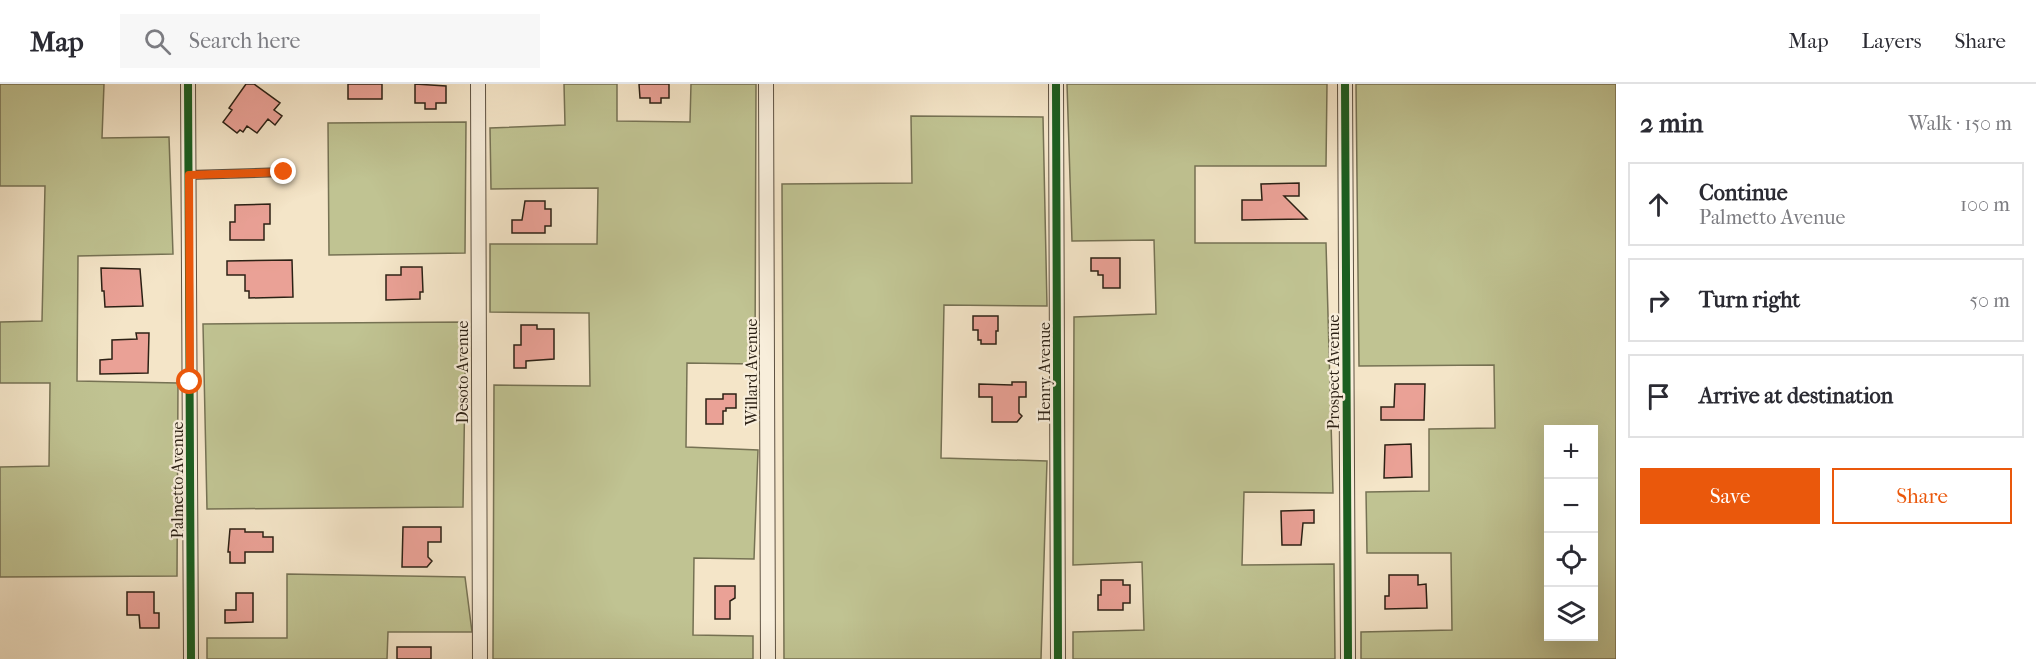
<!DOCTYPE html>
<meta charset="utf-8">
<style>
:root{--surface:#fff;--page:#f7f7f7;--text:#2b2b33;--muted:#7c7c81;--line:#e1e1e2;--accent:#ea580c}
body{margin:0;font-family:"IM FELL French Canon",serif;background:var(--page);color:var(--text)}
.controls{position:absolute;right:18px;bottom:18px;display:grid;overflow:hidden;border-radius:0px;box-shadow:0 6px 24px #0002}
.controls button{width:54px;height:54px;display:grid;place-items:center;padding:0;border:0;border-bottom:2px solid var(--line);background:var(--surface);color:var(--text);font:30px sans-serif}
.stop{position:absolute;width:18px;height:18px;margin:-14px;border:4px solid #ea580c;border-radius:50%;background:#fff}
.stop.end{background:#ea580c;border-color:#fff;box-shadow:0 2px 6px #0008}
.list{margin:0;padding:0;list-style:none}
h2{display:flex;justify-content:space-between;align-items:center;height:78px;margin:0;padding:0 24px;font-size:26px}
h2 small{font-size:20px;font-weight:400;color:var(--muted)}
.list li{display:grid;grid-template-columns:39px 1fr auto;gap:18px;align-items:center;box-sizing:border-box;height:84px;margin:0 12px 12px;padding:0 12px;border:2px solid var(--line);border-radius:0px}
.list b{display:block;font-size:22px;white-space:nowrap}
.list p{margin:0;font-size:20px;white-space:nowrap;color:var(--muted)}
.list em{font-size:20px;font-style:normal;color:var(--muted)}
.actions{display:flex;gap:12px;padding:18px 24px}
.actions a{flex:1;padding:14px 0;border:2px solid var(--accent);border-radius:0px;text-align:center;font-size:21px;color:var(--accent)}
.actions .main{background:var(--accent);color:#fff}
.icon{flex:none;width:33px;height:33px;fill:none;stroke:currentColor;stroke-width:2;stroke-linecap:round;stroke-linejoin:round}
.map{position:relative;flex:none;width:1616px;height:575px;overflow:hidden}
header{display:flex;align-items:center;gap:36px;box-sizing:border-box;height:84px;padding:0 30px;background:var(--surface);border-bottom:2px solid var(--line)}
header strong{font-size:28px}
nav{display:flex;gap:33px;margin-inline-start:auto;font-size:21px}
.search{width:420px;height:54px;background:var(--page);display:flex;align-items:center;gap:15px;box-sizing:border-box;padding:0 21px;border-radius:0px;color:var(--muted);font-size:22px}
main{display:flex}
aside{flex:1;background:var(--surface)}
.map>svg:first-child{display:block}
.green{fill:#c0c392;stroke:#767254;stroke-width:1.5;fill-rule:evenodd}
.building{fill:#eaa196;stroke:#2c2115;stroke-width:1.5}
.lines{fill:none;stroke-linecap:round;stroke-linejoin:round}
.lane-casing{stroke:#5e5242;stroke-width:10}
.street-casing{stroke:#5e5242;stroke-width:16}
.lane{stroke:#f8eedb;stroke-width:7}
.street{stroke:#f8eedb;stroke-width:14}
.cycleway-casing{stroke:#f8eedb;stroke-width:11}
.cycleway{stroke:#1b5e20;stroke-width:8}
.route{stroke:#ea580c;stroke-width:8}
.labels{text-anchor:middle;stroke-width:4.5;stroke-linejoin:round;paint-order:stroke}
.street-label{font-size:16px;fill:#2c2115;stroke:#f8eedb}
</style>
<header>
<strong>Map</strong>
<div class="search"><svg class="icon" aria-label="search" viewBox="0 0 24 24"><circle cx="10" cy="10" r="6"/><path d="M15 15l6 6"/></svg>Search here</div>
<nav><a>Map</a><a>Layers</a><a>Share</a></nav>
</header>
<main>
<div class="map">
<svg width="1616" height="575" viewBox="0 0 1616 575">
<rect width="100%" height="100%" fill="#f4e5c8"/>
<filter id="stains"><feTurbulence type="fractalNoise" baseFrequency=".00333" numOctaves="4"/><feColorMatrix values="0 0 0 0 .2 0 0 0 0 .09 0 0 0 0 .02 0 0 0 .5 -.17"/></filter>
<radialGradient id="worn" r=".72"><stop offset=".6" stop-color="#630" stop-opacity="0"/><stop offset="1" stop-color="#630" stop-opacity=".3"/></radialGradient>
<path class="green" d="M0 0H104L102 54 169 53 173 170 78 172 77 297 178 299 177 492 0 493V383L49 382 50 299H0V238L42 237 45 102H0Z
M564 0H617V37L690 38 691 0H756L755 280 687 279 686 363 758 366 754 475 694 474 693 551 753 552V575H493L494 301 590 302 589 229 490 228V160H597L598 104 491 105 490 44 565 41Z
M1067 0H1327L1326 82H1195V159H1326L1333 409 1244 408 1242 481 1334 480 1335 575H1073V548L1144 546 1142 478 1073 481 1074 233 1156 230 1154 156 1072 157Z
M1356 0H1616V575H1361V548L1452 546 1451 469H1367L1366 408 1429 407V345L1495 344 1494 281 1359 282ZM1548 346H1594V552H1548Z
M911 32 1043 33 1047 222 944 221 941 374 1047 377 1041 575H784L782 100 912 99Z
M466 38 465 169 329 171 328 39Z
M466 238 463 423 207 425 203 240Z
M287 490 465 493 472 548H388L387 575H207V554H287Z"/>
<path class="building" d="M246 0H254L280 19 274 26 282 32 275 41 268 35 257 49 247 42 243 48 240 46 237 49 223 38 232 26 229 24Z
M348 0H382V15H348Z
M415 0 446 2V19H436V25H425V19H415Z
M639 0H669V14H661V19H650V14H640Z
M1299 99V112H1284L1307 135 1242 136V116H1262L1261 100Z
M525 117H545V125H551V142H545V149H512V136H522Z
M270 120V140H264V156H230V138H235V121Z
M1091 174H1120V204H1103V191H1098V187H1091Z
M292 176 293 213 249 214V207H245V191H227V177Z
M401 183H422L423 208H420V215L386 216V191H401Z
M101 184 140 185 143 222 105 223 104 207H102Z
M973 232H998V247H996V260H981V256H978V246H973Z
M521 241H537V245H554V275L526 277V284H514V261H521Z
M136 249H149L148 289 100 290V276L112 275V256L137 255Z
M1012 298H1026V313H1019V329L1022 332 1017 338H992V313H979V300L1012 301Z
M1395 300H1425L1424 336H1381V323H1394Z
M723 310H736V324H726V327H723V340H706V315H723Z
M1411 360 1412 393 1384 394 1385 361Z
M1314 426V439H1303L1301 461H1282L1281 427Z
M403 443H441V458H428V473L432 477 427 483H402Z
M230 445H245V448H263V453H273V468H245V479H230V468H228Z
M1389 491H1418V501L1426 500 1427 524 1385 525V512H1389Z
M1101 496H1123V501H1130V519H1123V526H1098V511H1101Z
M715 502H735V514L730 517V535H715Z
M127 508H154V529H159V544H140L139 531H127Z
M236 509H253V538L225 539V526H236Z
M397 563H431V575H397Z"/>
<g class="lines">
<g class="lane-casing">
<path id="lane" d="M189 91 284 88"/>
</g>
<g class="street-casing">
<path id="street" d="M188 0 191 575
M478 0 480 575
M766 0 768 575
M1056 0 1058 575
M1345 0 1348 575"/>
</g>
<use href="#lane" class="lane"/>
<use href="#street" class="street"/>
<g class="cycleway-casing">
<path id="cycleway" d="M188 0 191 575
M1056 0 1058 575
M1345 0 1348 575"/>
</g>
<use href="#cycleway" class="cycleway"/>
</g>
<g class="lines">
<path class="route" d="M190 298 189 91 284 88"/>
</g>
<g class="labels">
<g class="street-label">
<text transform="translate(462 288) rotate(-90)" y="6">Desoto Avenue</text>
<text transform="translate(751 288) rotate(-90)" y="6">Willard Avenue</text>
<text transform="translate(1044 288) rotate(-90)" y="6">Henry Avenue</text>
<text transform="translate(1333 288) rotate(-90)" y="6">Prospect Avenue</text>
<text transform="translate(177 396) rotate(-90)" y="6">Palmetto Avenue</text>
</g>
</g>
<rect width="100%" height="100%" filter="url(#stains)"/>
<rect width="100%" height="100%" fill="url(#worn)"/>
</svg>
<div class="controls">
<button>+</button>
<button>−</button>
<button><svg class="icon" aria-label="locate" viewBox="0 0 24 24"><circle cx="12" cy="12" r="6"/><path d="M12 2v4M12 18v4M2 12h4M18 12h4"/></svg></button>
<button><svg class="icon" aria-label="layers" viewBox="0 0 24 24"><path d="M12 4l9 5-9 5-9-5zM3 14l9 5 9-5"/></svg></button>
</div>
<div class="stop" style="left:190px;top:298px"></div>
<div class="stop end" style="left:284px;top:88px"></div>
</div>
<aside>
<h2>2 min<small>Walk · 150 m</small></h2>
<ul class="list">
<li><svg class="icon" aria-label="ahead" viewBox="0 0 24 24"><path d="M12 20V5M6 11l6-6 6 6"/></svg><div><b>Continue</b><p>Palmetto Avenue</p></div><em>100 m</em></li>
<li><svg class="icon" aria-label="right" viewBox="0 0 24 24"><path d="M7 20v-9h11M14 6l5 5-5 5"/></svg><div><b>Turn right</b></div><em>50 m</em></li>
<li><svg class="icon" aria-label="arrive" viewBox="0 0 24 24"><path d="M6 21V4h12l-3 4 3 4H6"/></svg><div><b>Arrive at destination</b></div></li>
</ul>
<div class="actions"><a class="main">Save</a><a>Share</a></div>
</aside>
</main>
